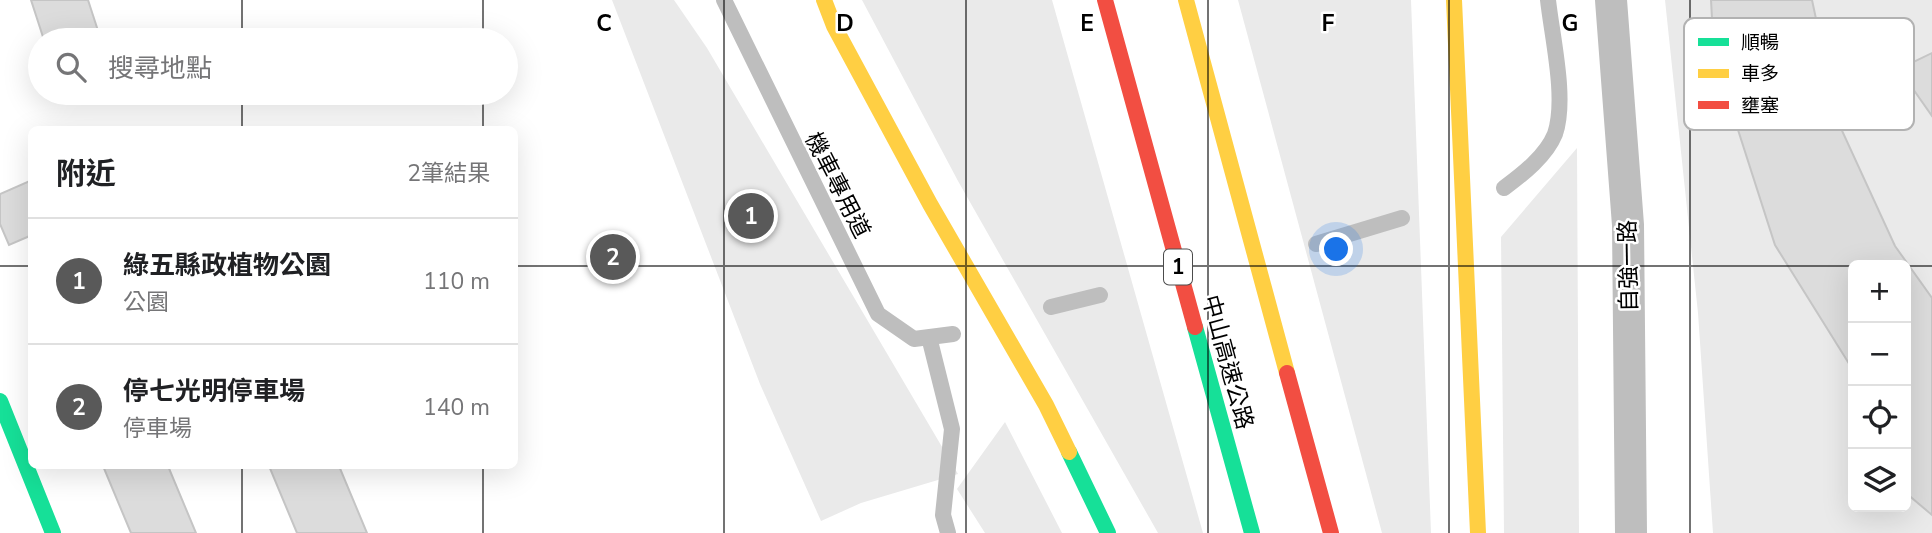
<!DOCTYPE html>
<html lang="zh-TW">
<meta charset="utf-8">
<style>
:root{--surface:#fff;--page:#f6f6f6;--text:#202124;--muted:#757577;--line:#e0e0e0;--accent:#595959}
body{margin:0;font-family:"Nunito Sans","Noto Sans TC",sans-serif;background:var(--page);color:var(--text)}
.controls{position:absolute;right:21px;bottom:21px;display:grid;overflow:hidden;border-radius:10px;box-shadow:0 7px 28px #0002}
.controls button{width:63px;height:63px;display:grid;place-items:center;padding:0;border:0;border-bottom:2px solid var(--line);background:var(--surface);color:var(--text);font:35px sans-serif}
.you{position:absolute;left:1337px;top:250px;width:24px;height:24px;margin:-18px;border:5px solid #fff;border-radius:50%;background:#1a73e8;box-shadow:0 0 0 10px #1a73e833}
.badge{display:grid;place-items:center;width:46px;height:46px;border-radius:50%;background:var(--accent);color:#fff;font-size:23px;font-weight:700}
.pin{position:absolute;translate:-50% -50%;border:4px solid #fff;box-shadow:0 2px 7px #0006}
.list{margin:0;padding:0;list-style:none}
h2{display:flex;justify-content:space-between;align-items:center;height:91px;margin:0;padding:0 28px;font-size:30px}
h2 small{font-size:23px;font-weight:400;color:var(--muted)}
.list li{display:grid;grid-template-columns:46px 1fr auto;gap:21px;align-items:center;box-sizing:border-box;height:126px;padding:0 28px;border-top:2px solid var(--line)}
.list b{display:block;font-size:26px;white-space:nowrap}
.list p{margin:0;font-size:23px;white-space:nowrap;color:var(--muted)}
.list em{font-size:23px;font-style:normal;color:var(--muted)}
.icon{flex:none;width:38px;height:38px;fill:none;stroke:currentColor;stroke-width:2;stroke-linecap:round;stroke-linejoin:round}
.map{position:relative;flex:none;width:1932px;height:533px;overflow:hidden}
.search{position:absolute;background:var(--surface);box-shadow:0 7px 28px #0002;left:28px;top:28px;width:490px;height:77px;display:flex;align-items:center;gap:18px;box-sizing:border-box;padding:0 24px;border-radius:38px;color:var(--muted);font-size:26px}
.panel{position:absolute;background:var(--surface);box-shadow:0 7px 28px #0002;left:28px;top:126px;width:490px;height:343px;border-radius:10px}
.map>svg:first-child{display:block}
.green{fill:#eaeaea;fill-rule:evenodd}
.building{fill:#dcdcdc;stroke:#c5c5c5;stroke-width:2}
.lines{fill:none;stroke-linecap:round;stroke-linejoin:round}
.lane{stroke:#bebebe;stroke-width:16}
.street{stroke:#bebebe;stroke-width:32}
.fast{stroke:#16e098;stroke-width:16}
.slow{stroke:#ffcf43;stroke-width:16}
.jam{stroke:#f24e42;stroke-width:16}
.grid{fill:none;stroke:#000;stroke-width:2;stroke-opacity:0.55}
.labels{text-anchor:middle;stroke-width:5;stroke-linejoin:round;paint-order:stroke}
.shield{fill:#fff;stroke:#4c4c4c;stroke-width:2}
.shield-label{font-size:21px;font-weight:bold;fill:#000}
.street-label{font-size:23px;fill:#000;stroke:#fff}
.key{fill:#fff;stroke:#b2b2b2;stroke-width:2}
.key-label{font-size:19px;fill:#000}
.grid-label{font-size:23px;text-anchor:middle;font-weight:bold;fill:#000;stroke:#fff;stroke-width:5;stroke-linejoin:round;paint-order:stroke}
</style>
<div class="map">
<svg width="1932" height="533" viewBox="0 0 1932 533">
<rect width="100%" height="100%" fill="#fff"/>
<path class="green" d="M612 0H674L707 48 958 474 861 503 821 521 760 384Z
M862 0H1052L1203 533H1158L958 181Z
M1238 0H1411L1431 533H1382Z
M1665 0H1932V533H1713L1698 313ZM1853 265H1906V507H1853Z
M1577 148 1579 533H1504L1501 237Z
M1005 422 1062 533H985L957 489Z"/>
<path class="building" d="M31 0H88L101 40H44Z
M1711 0H1812L1838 122 1895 246 1932 298V515L1906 493V265H1853V370L1775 245 1714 55Z
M1932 53V116L1899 69Z
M32 180V235L9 245 0 224V194Z
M103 466H168L196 533H131Z
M269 466H339L367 533H297Z"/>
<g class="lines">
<path class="lane" d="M724 0 878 314 914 339 953 334
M1504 188C1523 174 1546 156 1555 134 1567 99 1552 37 1548 0
M1316 244 1402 218
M1051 307 1100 295
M929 337 952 429 943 515 948 533"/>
<path class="street" d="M1611 0 1628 225 1631 533"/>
<path class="fast" d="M1195 327 1252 533
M0 401 53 533
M1069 452 1108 533"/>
<path class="slow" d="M824 0 834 26 930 204 1046 405 1069 452
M1186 0 1287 373
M1454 0 1478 533"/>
<path class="jam" d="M1105 0 1195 327
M1287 373 1331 533"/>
</g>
<path class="grid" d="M242 0V40M483 0V40M724 0V533M966 0V533M1208 0V533M1449 0V533M1690 0V533M242 93V130M483 93V130M0 266H32M514 266H1853M1906 266H1932M242 466V533M483 466V533"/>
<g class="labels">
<rect class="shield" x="1164" y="249.5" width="28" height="35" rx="5"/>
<g class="shield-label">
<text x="1178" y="274">1</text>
</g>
<g class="street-label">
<text transform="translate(838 185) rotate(63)" y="8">機車專用道</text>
<text transform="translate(1628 266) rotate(-91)" y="8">自強一路</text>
<text transform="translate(1228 362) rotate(75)" y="8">中山高速公路</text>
</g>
</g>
<rect x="1684" y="18" width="230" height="112" rx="10" class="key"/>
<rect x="1698" y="38" width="31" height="8" fill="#16e098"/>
<rect x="1698" y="69" width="31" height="9" fill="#ffcf43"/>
<rect x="1698" y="101" width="31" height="8" fill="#f24e42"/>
<g class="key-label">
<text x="1741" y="49">順暢</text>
<text x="1741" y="80">車多</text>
<text x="1741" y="112">壅塞</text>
</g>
<g class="grid-label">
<text x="604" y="31">C</text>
<text x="845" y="31">D</text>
<text x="1087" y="31">E</text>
<text x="1328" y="31">F</text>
<text x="1570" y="31">G</text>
</g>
</svg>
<div class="controls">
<button>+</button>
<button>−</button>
<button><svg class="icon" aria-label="locate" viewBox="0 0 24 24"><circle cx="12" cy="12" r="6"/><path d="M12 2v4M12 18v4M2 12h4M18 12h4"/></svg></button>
<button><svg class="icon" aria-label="layers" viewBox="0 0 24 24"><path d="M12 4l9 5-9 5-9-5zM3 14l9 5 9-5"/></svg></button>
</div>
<div class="you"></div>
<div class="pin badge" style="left:751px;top:216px">1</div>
<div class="pin badge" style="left:613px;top:257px">2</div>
<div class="search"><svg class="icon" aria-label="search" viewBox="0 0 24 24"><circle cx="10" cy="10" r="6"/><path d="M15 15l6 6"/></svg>搜尋地點</div>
<section class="panel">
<h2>附近<small>2筆結果</small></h2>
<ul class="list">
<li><span class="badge">1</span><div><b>綠五縣政植物公園</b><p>公園</p></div><em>110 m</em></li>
<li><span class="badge">2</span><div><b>停七光明停車場</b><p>停車場</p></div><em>140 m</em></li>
</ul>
</section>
</div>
